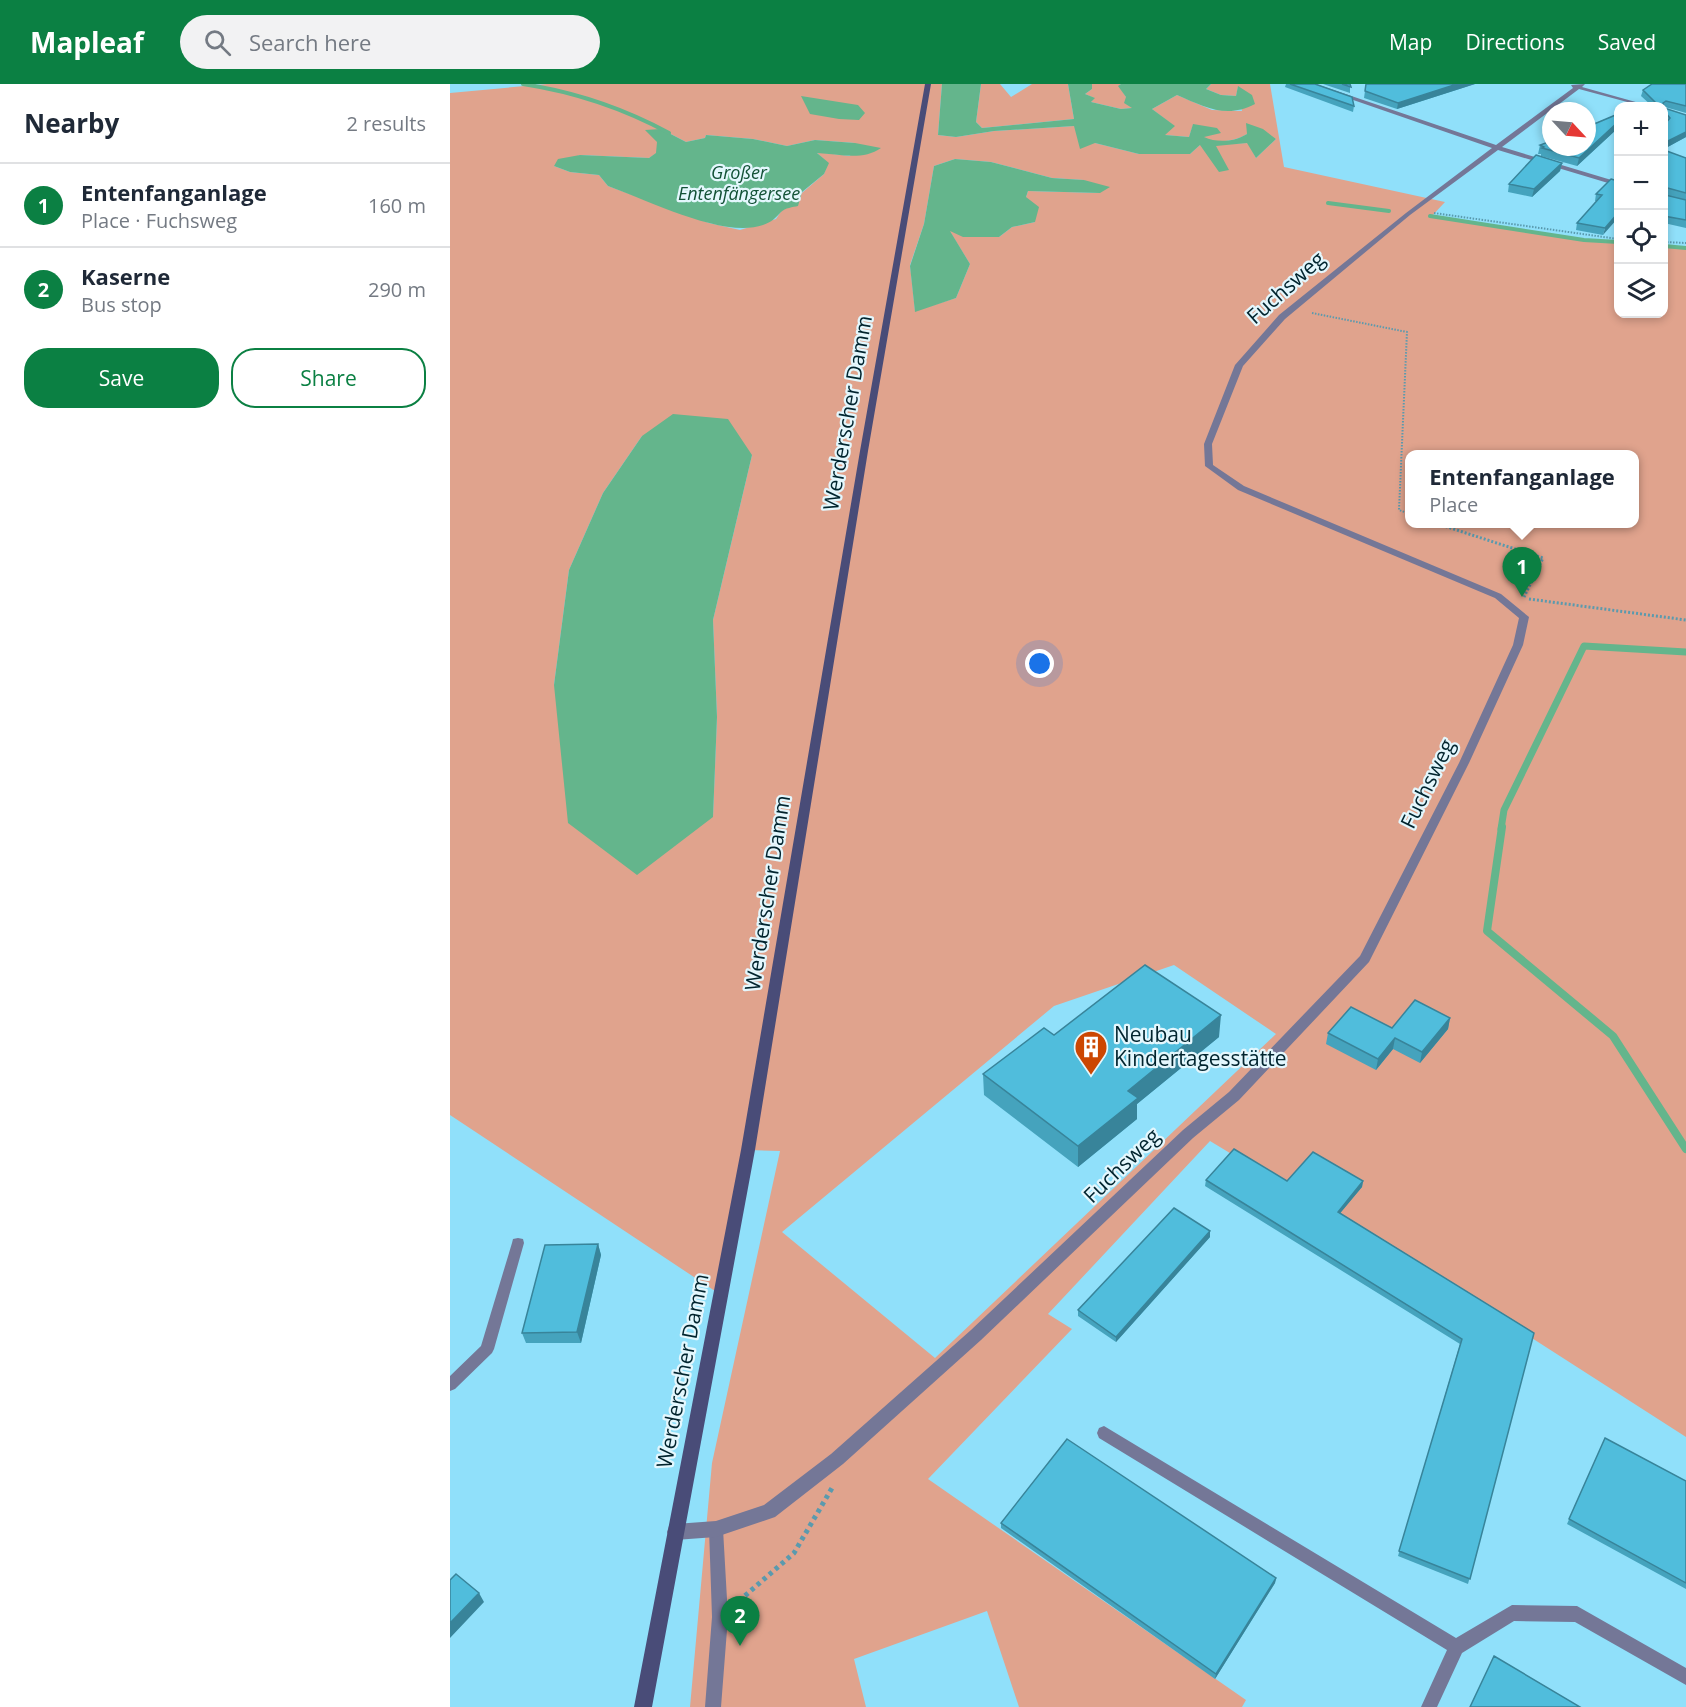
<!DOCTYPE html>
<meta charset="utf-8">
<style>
:root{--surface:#fff;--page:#f2f2f3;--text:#1f2937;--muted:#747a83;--line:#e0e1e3;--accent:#0b8043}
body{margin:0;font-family:"Open Sans",sans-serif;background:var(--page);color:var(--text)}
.controls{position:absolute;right:18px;top:18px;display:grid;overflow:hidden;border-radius:12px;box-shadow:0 3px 9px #0003}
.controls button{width:54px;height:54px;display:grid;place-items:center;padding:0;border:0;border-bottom:2px solid var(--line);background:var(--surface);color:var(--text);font:30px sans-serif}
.compass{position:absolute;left:1092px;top:18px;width:54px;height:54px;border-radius:50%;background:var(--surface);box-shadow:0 3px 9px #0003;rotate:116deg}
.you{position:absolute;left:590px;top:580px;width:21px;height:21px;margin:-15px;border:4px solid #fff;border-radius:50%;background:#1a73e8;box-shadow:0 0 0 9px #1a73e833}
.badge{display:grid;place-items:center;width:39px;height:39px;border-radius:50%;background:var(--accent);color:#fff;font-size:20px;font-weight:700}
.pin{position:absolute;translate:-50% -50px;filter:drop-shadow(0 2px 3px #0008)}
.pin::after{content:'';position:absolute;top:32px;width:21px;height:18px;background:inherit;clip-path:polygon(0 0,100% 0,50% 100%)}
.popup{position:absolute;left:955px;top:366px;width:234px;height:78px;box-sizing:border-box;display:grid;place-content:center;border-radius:12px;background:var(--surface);filter:drop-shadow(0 2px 4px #0005);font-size:20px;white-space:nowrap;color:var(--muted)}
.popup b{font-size:22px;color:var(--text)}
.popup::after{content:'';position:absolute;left:50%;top:100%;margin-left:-12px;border:12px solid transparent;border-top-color:var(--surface)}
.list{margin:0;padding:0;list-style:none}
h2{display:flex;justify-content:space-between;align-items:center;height:78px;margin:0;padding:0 24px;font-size:26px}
h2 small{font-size:20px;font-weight:400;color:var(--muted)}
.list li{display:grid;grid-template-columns:39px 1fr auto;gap:18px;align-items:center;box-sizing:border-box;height:84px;padding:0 24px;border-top:2px solid var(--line)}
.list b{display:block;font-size:22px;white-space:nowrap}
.list p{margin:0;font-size:20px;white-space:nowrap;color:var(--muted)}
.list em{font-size:20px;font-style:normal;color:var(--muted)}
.actions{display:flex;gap:12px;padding:18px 24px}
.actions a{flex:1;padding:14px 0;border:2px solid var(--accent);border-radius:24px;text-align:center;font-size:21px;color:var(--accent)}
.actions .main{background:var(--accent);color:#fff}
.icon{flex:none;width:33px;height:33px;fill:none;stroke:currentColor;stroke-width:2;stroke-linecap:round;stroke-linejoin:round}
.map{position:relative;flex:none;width:1236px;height:1623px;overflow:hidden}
header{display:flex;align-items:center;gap:36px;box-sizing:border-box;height:84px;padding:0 30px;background:var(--accent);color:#fff}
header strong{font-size:28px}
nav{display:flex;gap:33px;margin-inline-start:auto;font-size:21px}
.search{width:420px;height:54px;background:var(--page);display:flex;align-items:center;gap:15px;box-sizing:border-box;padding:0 21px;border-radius:33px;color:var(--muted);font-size:22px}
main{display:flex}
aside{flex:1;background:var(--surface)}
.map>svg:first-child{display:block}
.green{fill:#e0a38d;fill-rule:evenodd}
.water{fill:#64b58c}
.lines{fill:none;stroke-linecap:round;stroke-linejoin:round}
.stream-far2{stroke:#64b58c;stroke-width:4}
.stream-far1{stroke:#64b58c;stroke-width:7}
.stream{stroke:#64b58c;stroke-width:8}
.path-far2{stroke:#5a9aae;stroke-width:2;stroke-dasharray:1.5 1.5;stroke-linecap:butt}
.path-far1{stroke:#5a9aae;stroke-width:3;stroke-dasharray:2 2;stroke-linecap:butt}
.path{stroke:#5a9aae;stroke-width:5;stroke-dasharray:4 4;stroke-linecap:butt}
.lane{fill:#747797;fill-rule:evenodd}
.street{fill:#747797;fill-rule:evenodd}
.secondary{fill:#494c78;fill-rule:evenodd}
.wall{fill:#45a3bd}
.shaded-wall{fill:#38849a}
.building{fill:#50bddc;stroke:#38849a;stroke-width:1.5}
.labels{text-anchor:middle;stroke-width:4.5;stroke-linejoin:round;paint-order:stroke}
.far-water-label{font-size:18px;font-style:italic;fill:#135237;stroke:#e4f7fd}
.street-label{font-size:21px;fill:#01242e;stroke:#e4f7fd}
.poi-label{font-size:21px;fill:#01242e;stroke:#e4f7fd;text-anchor:start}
</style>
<header>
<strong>Mapleaf</strong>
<div class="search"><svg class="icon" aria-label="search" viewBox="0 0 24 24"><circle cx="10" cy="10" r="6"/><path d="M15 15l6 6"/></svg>Search here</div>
<nav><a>Map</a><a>Directions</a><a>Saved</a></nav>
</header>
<main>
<aside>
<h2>Nearby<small>2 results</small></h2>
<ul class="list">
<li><span class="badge">1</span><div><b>Entenfanganlage</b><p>Place · Fuchsweg</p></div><em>160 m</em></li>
<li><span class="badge">2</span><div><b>Kaserne</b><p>Bus stop</p></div><em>290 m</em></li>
</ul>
<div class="actions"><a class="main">Save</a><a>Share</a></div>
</aside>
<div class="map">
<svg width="1236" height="1623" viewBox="0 0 1236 1623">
<rect width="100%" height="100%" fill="#90e0fa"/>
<path class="green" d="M97 0H492L488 51 506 53 544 47 624 42 645 59 689 70H740L750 61 798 59 806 74 826 55 797 40V50C786 57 765 61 753 53 749 50 746 44 743 41L739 53 714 51 724 42 702 25 727 11 762 26 792 27 788 3 786 12 771 11 756 5 761 0H820L834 83 995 118 981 133 1134 156 1168 158V230H1214V162L1236 164V1353L1018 1213 760 1057 598 1230 622 1245 478 1395 796 1616 792 1623H569L537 1527 404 1575 416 1623H240L262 1379 330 1067 298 1066 271 1211 0 1031V9ZM211 45 236 58 255 54 256 51 303 55 337 62 365 56 405 59 400 72 366 68 378 79 374 90 332 126 326 135 290 146 259 139 158 102 149 91 120 88 104 82 130 71 199 74 207 69ZM505 75 541 78 602 94 634 96 650 109 578 107 576 113 585 138 562 143 549 153 499 146 520 180 506 214 465 227 460 181 474 140 484 82ZM192 352 302 371 263 536 267 633 263 733 104 601 119 486 153 409ZM960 370H1184V440H960ZM724 881 826 950 485 1274 332 1148 604 922Z
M531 0H550L561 13 582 0H618L624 35 532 44 526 38Z
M642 0H671L669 2 683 24 671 25 641 18 644 14 635 10 642 5Z"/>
<path class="water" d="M492 0H531L526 38 532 44 624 35 618 0H642V5L635 10 645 14 641 18 671 25 682 24 674 19 676 13 668 2 671 0H761L756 5 771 11 786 12 788 2 802 11 805 20C776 35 755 23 727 11L702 25 725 42 715 51 739 53 743 40 767 44 771 49 754 53C767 59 784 58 797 50L796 39 813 45 826 55 806 74 797 59 766 62 779 86 769 88 750 61 740 70H689L645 59 630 65 624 42 544 47 506 53 488 51Z
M351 12 408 21 415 29 409 36 389 35 360 30Z
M211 45 236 58 255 54 256 51 303 55 337 62 365 56 405 59 431 64C413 77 389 70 367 69L379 79 374 90 352 108 348 122C343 123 335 124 331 128 325 134 322 138 313 141 274 155 197 116 158 102L149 91 120 88 104 82 108 75 130 71 199 74 206 69 207 58 195 46Z
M505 75 541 78 602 94 634 96 660 103 650 109 578 107 576 113 589 123 585 138 562 143 549 153H513L500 147 520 180 506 214 465 228 460 182 474 140 484 82Z
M223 330 278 335 302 371 263 536 267 633 263 733 187 791 118 739 104 601 119 486 153 409 192 352Z"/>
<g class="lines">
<path class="stream-far2" d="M73 0C125 8 173 24 219 49
M878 119 939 127
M980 132 1134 156 1168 158
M1214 162 1236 164"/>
<path class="stream-far1" d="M1051 745 1054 726 1134 562 1236 568"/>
<path class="stream" d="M1052 743 1037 847 1163 952 1236 1065"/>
<path class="path-far2" d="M984 129 1168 155
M1214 158 1236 159
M862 229 957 248 949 426 960 430"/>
<path class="path-far1" d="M988 440 1093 474 1074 513
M1079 515 1236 536"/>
<path class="path" d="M289 1517 344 1469 382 1404"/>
<path class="lane" d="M68 1154 73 1155 74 1159 44 1265 42 1269 5 1305 0 1307V1292L31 1262 62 1159 63 1155Z
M654 1342 1006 1554 1062 1521 1127 1522 1236 1584V1601L1125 1538 1064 1537 1012 1569 987 1623H971L997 1566 649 1354 647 1349 649 1344Z
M266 1438 271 1440 273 1445 278 1533 271 1623H255L262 1533 259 1445 261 1440Z"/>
<path class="street" d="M857 0H866L1046 61 1123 4 1121 1 1135 0 1132 3 1200 22H1192L1129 5 1052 63 1168 98V102L1048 66 960 131 835 235 793 282 762 360 763 381 794 402 1051 510 1079 533 1073 561 1019 679 919 878 789 1016 743 1054 531 1256 393 1380 325 1433 266 1453 225 1456 219 1454 217 1448 219 1442 225 1440 266 1437 314 1421 381 1370 521 1246 733 1046 779 1008 910 872 1009 679 1063 561 1069 534 1045 514 788 406 755 382 754 360 785 281 829 231 956 129 1042 64Z"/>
<path class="secondary" d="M475 0H481L418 367 305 1066 202 1623H184L291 1066 410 367Z"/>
</g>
<path class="wall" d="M836 0H865L904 22 903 28 835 3Z
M873 0H900V9Z
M916 0H1025L947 25 914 14Z
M1236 0V29L1215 23 1214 24 1236 31V53L1214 65 1216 38 1214 35V22H1202L1191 12 1193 6Z
M1168 30V44L1127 82 1091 72V70H1088L1090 61Z
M1214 66 1236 74V116L1215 111 1236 116V144L1214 139Z
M1112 79 1110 87 1082 113 1058 108 1059 100Z
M1168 87V96L1166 95 1167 88Z
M1168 97 1153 151 1126 146 1127 139 1147 117H1145L1146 110Z
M1000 934 998 945 970 979 943 965 926 986 876 960 878 949 942 944Z
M604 951 769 953 687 1020V1035L628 1083 534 1011 533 990Z
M756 1096 913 1097 912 1103 890 1129 1084 1249 1018 1500 948 1472 1010 1260 755 1102Z
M760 1147V1153L666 1258 628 1232V1226Z
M148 1160 151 1171 131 1259H76L72 1249Z
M1155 1354 1236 1397V1505L1117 1440Z
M551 1439 826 1494 825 1499 765 1595 551 1444Z"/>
<path class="shaded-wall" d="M1007 0H1025L947 25 948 19Z
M1168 38V44L1127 82 1129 74Z
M1236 48V53L1214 65V59Z
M1112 79 1110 87 1082 113 1084 105Z
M1168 129V134L1153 151 1155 144Z
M771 931 769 953 687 1020V1035L628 1083V1062L678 1007Z
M1000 934 998 945 970 979 972 968Z
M945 954 943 965 926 986 928 975Z
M913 1097 912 1103 887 1133 888 1128Z
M760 1147V1153L666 1258V1253Z
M148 1160 151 1171 131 1259 127 1248Z
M826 1494 825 1499 765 1595 766 1590Z
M29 1509 34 1518 0 1554V1539Z"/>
<path class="building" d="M840 0H865L902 13 904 22Z
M892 0H900L901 3Z
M916 0H1007L948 19 915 7Z
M1202 0H1236V22L1216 17 1213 19 1214 24 1236 31V48L1214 59V41L1220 34 1214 27V22H1209L1193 6Z
M1168 30V38L1129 74 1092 64 1094 63 1090 61 1101 57V63H1137V43Z
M1214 66 1236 74V109L1214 103 1215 111 1236 116V136L1214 132Z
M1086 71 1112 79 1084 105 1059 100Z
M1161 95 1168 97V129L1155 144 1127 139 1152 111 1146 110Z
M695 881 771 931 678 1007 688 1014 628 1062 533 990 594 944 604 951Z
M965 916 1000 934 972 968 945 954 928 975 878 949 901 923 942 944Z
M784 1065 837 1097 863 1068 913 1097 888 1128 1084 1249 1020 1495 949 1467 1012 1255 756 1096Z
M724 1124 760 1147 666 1253 628 1226Z
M148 1160 127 1248 72 1249 95 1161Z
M1155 1354 1236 1397V1499L1119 1435Z
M617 1355 826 1494 766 1590 551 1439Z
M6 1490 29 1509 0 1539V1496Z
M1044 1572 1130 1623H1020Z"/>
<defs>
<g id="building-pin" transform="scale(1.725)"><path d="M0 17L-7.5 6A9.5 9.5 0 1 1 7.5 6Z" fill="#cc4702" stroke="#e4f7fd"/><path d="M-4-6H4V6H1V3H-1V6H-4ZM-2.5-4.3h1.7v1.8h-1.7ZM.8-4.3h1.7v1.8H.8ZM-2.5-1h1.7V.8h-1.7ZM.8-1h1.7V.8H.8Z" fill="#fff"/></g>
</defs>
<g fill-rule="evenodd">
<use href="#building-pin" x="641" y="963"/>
</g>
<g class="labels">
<g class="far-water-label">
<text x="289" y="95">Großer<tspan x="289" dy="21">Entenfängersee</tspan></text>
</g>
<g class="street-label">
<text transform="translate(836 204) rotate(-42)" y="7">Fuchsweg</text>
<text transform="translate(398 329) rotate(-80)" y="7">Werderscher Damm</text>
<text transform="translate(978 700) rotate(-64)" y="7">Fuchsweg</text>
<text transform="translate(318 809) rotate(-81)" y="7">Werderscher Damm</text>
<text transform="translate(672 1082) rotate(-44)" y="7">Fuchsweg</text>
<text transform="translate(233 1287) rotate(-79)" y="7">Werderscher Damm</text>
</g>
<g class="poi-label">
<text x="664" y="958">Neubau<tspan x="664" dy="24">Kindertagesstätte</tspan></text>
</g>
</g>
</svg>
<div class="controls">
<button>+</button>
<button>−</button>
<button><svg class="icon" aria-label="locate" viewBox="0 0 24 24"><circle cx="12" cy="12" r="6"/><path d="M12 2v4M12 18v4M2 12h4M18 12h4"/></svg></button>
<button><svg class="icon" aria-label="layers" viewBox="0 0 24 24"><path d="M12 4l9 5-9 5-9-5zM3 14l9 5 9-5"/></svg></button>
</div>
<svg class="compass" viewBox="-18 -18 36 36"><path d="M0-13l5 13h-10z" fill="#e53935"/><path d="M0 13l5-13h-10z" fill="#747a83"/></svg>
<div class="you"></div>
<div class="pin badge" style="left:1072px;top:513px">1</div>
<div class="popup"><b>Entenfanganlage</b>Place</div>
<div class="pin badge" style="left:290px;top:1562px">2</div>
</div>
</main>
